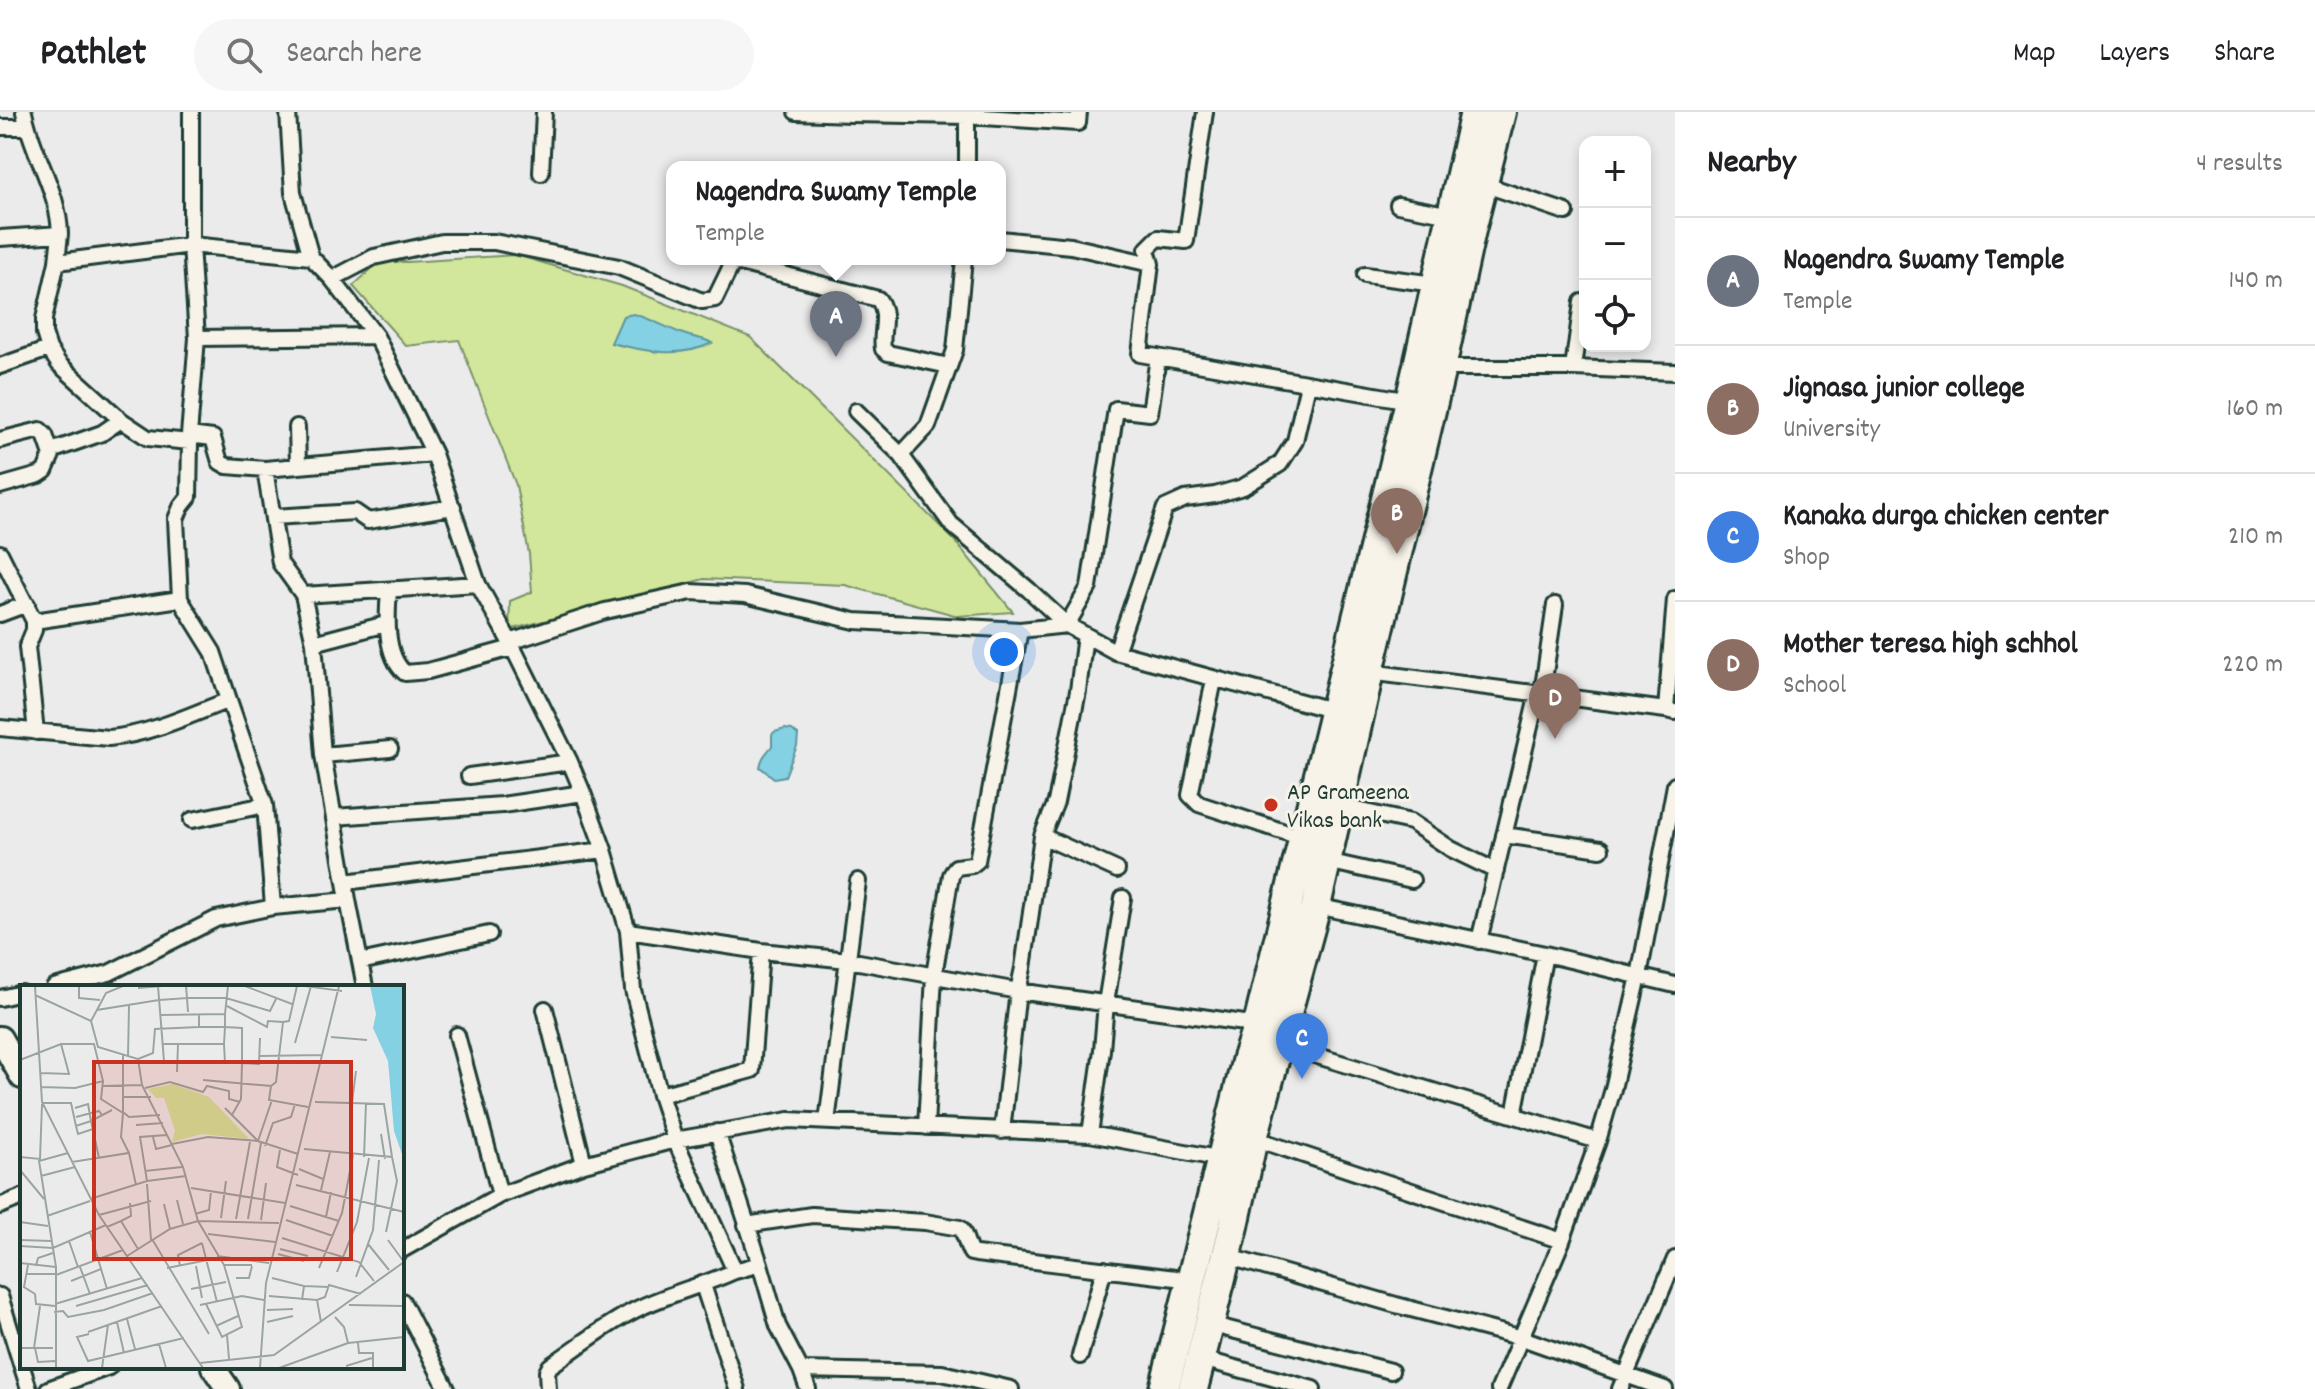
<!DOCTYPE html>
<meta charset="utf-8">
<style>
:root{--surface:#fff;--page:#f6f6f6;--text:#202124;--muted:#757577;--line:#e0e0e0;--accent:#2563eb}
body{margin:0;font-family:Dekko,sans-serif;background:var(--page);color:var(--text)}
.controls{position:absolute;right:24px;top:24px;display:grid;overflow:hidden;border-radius:16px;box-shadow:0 4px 12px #0003}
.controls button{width:72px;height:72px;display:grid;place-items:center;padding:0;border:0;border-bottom:2px solid var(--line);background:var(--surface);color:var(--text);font:40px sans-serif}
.you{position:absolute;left:1004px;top:540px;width:28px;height:28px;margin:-20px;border:6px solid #fff;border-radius:50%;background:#1a73e8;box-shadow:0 0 0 12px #1a73e833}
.badge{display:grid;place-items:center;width:52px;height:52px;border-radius:50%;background:var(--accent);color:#fff;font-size:26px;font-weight:700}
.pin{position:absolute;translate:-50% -66px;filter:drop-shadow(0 2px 4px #0008)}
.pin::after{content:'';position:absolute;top:42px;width:28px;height:24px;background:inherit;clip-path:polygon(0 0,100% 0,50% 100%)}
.popup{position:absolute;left:666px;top:49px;width:340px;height:104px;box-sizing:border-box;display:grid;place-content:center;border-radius:16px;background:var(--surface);filter:drop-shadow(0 2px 6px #0005);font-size:26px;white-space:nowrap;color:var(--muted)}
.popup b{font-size:30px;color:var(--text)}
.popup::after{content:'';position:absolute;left:50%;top:100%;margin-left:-16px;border:16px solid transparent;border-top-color:var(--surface)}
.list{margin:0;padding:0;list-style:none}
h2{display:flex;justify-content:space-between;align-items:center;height:104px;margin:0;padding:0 32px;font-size:34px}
h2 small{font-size:26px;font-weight:400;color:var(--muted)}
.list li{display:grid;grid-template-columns:52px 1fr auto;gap:24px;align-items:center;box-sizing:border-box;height:128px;padding:0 32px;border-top:2px solid var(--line)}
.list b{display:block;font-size:30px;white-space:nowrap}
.list p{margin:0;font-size:26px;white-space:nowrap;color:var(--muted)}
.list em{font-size:26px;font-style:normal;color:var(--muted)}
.icon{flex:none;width:44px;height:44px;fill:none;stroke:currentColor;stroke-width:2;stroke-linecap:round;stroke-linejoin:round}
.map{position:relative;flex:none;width:1675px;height:1277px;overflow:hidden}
header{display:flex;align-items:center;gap:48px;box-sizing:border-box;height:112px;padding:0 40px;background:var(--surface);border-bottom:2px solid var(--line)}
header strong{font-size:38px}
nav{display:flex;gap:44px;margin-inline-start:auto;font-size:28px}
.search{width:560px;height:72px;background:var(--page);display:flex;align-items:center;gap:20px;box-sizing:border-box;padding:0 28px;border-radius:44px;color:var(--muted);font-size:30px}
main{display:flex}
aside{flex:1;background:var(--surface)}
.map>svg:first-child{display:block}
.green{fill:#d2e79c;stroke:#789268;stroke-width:2}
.water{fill:#84d1e3;stroke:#5c969d;stroke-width:2}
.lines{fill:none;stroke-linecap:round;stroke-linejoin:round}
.street-casing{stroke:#1f3d34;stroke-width:20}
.secondary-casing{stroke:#1f3d34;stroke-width:28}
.highway-casing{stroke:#1f3d34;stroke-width:34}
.street{stroke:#f7f3e8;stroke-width:14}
.secondary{stroke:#f7f3e8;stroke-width:22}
.highway{stroke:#f7f3e8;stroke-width:28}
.poi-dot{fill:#c8321e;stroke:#f7f3e8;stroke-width:3}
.labels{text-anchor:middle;stroke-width:6;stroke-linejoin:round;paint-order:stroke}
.poi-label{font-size:24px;fill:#1f3d34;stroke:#f7f3e8;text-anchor:start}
.inset-road{fill:none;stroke:#9aa5a2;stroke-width:2}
.view{fill:#c8321e;fill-opacity:0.15;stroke:#c8321e;stroke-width:4}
.inset-edge{fill:none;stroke:#1f3d34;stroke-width:4}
</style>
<header>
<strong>Pathlet</strong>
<div class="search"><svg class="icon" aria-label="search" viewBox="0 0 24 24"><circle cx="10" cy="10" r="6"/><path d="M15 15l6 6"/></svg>Search here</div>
<nav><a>Map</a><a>Layers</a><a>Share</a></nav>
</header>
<main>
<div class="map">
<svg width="1675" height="1277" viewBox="0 0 1675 1277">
<rect width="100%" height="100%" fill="#ecebec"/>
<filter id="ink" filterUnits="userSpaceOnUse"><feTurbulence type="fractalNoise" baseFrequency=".0125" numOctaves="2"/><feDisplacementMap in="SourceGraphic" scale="16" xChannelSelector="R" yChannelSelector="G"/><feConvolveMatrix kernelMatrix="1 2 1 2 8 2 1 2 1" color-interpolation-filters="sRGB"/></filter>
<g filter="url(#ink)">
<path class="green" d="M516 143 622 174 750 225 954 428 1013 500 958 504 845 473 704 467 509 518 510 489 532 480 529 442 516 373 459 228 406 234 353 174 380 149 407 150Z"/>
<path class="water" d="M634 202C652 207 668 217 686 223 695 226 703 226 712 231 680 247 644 239 611 231L623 204Z
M785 617 792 618 798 623 797 634 785 664 774 666 760 655C762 644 766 642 772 634V623L774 620Z"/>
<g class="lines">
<g class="street-casing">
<path id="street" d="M24 0C32 42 59 79 60 122
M191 0V133L197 226 189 323 213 326 220 350 227 354 265 357 434 342
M288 0 293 81 311 145 332 167 376 224 434 342 478 472 510 530 570 650 583 681 604 738 628 819 633 878 660 983 675 1028 735 1159 760 1152 778 1214 801 1258 808 1277
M796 0 851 2
M851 0V2L967 4V0
M0 15H27
M967 55V4L1078 11 1079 0
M541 61 544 0
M1483 72 1566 100
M1398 93 1451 103
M0 126 60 122 57 150 44 207V221L49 237 59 252 121 308 148 326 190 330 189 385 181 395 176 407 180 487 213 540 229 588
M1000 127 1071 134 1151 152 1140 242 1410 289
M57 150 191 133 311 145
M1151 152 1147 137 1158 126 1186 129 1205 0
M1365 163 1435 172
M332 167 374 145 442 130H494L619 155 702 189 715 187 732 152 740 151 878 187C890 203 880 219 883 237L888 241 949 254
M197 226 376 224
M0 254 49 237
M1441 256H1573L1675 260
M1573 256 1582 190
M856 299 901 343 951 412 1029 478 1067 513 1089 475 1116 297 1150 301 1158 245
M297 315 298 354
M0 328 40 318 45 323 52 343
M901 343 928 314 955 238 964 147
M265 357 280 451 303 483
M0 374 39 363 45 359 54 338 102 321 121 308
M273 405 355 400 368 409 453 395
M0 441 34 509V518L27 535 36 620
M389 478C387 503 384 543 405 561L428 559 512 536
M0 502 27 492
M34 509 180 487
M510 530 605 499 691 480 745 483 855 509 1020 518 1067 513 1116 540 1335 599
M314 531 386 512
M1116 540 1165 396 1185 387 1215 383 1243 375 1280 352 1295 329 1308 272
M1369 560 1666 598 1675 600
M1214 568 1190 683 1199 692 1306 727
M1542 582 1555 493
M1666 598 1675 487
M0 616 109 626C151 622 190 603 229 588L265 693 273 795
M323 643 390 637
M469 664 570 650
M1338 694 1411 710 1451 737 1496 759
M334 705 502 693 583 681
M192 708 265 693
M1504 723 1601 737
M1042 724 1117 758
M1327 749 1412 768
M345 770 323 643 314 531 303 483 478 472
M348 788 365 875
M1316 794 1545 842 1675 873
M628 819 761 839 848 848 1018 879 1258 913
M1479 829 1538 581
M360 850 489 822
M54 875 109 861 216 807 273 795 348 788 345 770 604 738
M0 886 22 881
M545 897 584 1052
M457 923 500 1083
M1278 932 1598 1029
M660 983 752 958 761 839
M1514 1003 1545 842
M827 1010 858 769
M926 1015 934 863 951 763 956 755 972 753 977 749 1020 518
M1002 1019 1018 879 1023 856 1042 724 1056 690 1078 579 1085 523
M717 1020 760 1152
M1090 1022 1102 938 1106 891 1123 786
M1253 1026 1562 1129
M0 1094 22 1085
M746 1113 812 1103 925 1110 960 1116C966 1123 966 1133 971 1141L976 1142 1192 1168
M402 1138 500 1083 584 1052 675 1028 789 1008 1090 1022 1222 1047
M1226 1144 1396 1193 1522 1226 1665 1277
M703 1173 737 1277
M0 1184 22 1255
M402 1189 447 1277
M1209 1212 1391 1259
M1080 1244 1104 1157
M1202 1247 1313 1277
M22 1255 29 1277
M801 1258 942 1261 1011 1277
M48 1277 109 1255
M548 1277 547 1260 550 1254C578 1235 605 1213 635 1198 667 1182 702 1174 735 1159
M1499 1277 1562 1129 1598 1029 1613 977 1639 864 1675 673
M1620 1277 1675 1147"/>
</g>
<g class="secondary-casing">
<path id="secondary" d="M0 926 22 965
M213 1255 228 1277"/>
</g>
<g class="highway-casing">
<path id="highway" d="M1164 1277 1247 946 1258 913 1410 289 1475 0
M1193 1277 1234 1114 1253 1026 1316 794 1369 560 1441 256 1471 118 1501 0"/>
</g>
<use href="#street" class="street"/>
<use href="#secondary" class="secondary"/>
<use href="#highway" class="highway"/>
</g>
</g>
<circle class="poi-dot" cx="1271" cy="693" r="8"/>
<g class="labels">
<g class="poi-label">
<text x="1287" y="687">AP Grameena<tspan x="1287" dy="28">Vikas bank</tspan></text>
</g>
</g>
<g transform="translate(20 873)">
<rect width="384" height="384" fill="#ecebec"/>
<path d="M153 99 189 112 229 154 182 149 152 157 155 145 144 113H136L128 104Z" fill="#d2e79c"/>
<path d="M350 1H384V175L374 146 368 76 353 43 356 29Z" fill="#84d1e3"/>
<path class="inset-road" d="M15 1 22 117 79 230 183 383M59 1V13L80 15M138 1 144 76M166 1 167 13H206L250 26 256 14M225 1 272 19M285 1 322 6M118 3 143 1M15 10 71 36 78 62 118 74 122 100 163 182 178 236 204 280M207 21 247 42 248 36 263 37 256 97 251 101M77 25 86 8 103 1M179 29V42H205L222 43V78H205L204 59 205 42V29L208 1M141 30 205 29M71 36 77 25 139 15 167 13 168 27M263 37 269 36 277 1M311 52 347 55M275 58 291 1M143 59H204M103 70V127L109 132 140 130M240 71 302 70M108 72 109 21M118 74 133 68 135 44 179 42M0 75 41 59H74L83 96M157 87 158 59M21 88 49 89 41 59M183 95 251 101 249 115 288 122M82 101 122 100M21 102 55 103 83 96 81 114 103 128 101 152 109 168M125 103 150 97 183 107 187 101 209 106V114L220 117M104 112H131M295 117 364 119 372 172M23 118H51L56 141 71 136 68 119 55 123M332 118 336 86M205 123 238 156 252 115M212 130 221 114 222 78 239 79 240 53M56 132 79 126 82 130M116 140 143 138M56 141 58 149 73 144M361 149 365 174M133 152 136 164 152 160M152 159 188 152 238 156 278 169M245 161 253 138 271 132 275 119M284 164 372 172 377 196 366 247M260 165 257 182 278 190M330 169 332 118M0 172 20 174 22 119M344 172 346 118M79 173 71 136 92 125M52 177 109 168 116 200M279 184 303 194M0 185 24 214M125 186 162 182M21 191 55 182M127 196 120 152 147 150M127 199 131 255M276 200 384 227M171 203 265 218M301 205 310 167M70 214 127 196 166 191M157 215 163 239M144 219 150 244M270 221 319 236M175 229 189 225 191 206M79 230 131 216M27 231 70 216M306 232 311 207M201 233 206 196M216 234 230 157M228 234 241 158M241 235 246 198M266 235 313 251M101 236 111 231 110 218M0 237 28 241M87 242 101 236 118 264M70 247 87 304M188 249 255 257M262 253 339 277 354 296M132 254 189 349M0 255 32 256M368 255 384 277M49 256 58 282M182 258 197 317M348 259 369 285M0 261 33 263 86 240M260 264 288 271M258 269 284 276M107 271 150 244 178 236 259 238M197 271 249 278M0 278 36 282M8 280 4 302 15 309 16 319 35 321M16 281 18 273 33 268M160 281 158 270 182 258M176 281 182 313M60 282 70 309M147 283 198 273M299 283 322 228 333 170M317 287 337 237 349 173M6 289H36M36 290 103 265M336 292 353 245 359 175M216 293H229L232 281M252 293 284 301M51 296 81 284M171 304 206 297M249 311 297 315M282 315 284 301 309 302M35 319 122 293M186 319 202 352 222 342 204 280H232M180 320 222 311 244 315M329 320 384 321M56 321 128 300M247 325 273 324M34 327 43 326 48 332 84 325 133 308M107 334 115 364M97 337 104 368M247 337 273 331M301 337 297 315 305 312 309 300 341 309M196 341 218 331M68 347 142 321M69 349 57 352 68 376 164 353M207 350 209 374M328 358 384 352M338 358 339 368H353V383M139 359 146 383M0 363H33M14 363 20 321M15 363 18 377 35 376M180 378 254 370 384 277M326 381 352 373M36 383V282L19 176 48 168M82 383 88 340M240 383 246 298 319 1M259 383 328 358 324 342 315 332"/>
<path class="view" d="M74 77H331V274H74Z"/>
<rect width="384" height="384" class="inset-edge"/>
</g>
</svg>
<div class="controls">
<button>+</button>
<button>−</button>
<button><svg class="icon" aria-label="locate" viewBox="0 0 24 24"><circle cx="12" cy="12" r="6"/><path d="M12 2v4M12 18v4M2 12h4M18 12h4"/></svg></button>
</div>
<div class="you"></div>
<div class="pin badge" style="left:836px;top:245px;background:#6b7280">A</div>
<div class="popup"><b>Nagendra Swamy Temple</b>Temple</div>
<div class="pin badge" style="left:1397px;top:442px;background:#8d6e63">B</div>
<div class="pin badge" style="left:1302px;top:967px;background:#3f7fe0">C</div>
<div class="pin badge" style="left:1555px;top:627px;background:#8d6e63">D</div>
</div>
<aside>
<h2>Nearby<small>4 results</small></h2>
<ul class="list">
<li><span class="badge" style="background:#6b7280">A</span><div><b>Nagendra Swamy Temple</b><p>Temple</p></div><em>140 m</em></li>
<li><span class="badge" style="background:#8d6e63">B</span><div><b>Jignasa junior college</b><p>University</p></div><em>160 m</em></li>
<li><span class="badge" style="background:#3f7fe0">C</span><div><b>Kanaka durga chicken center</b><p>Shop</p></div><em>210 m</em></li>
<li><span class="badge" style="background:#8d6e63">D</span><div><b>Mother teresa high schhol</b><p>School</p></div><em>220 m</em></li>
</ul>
</aside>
</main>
